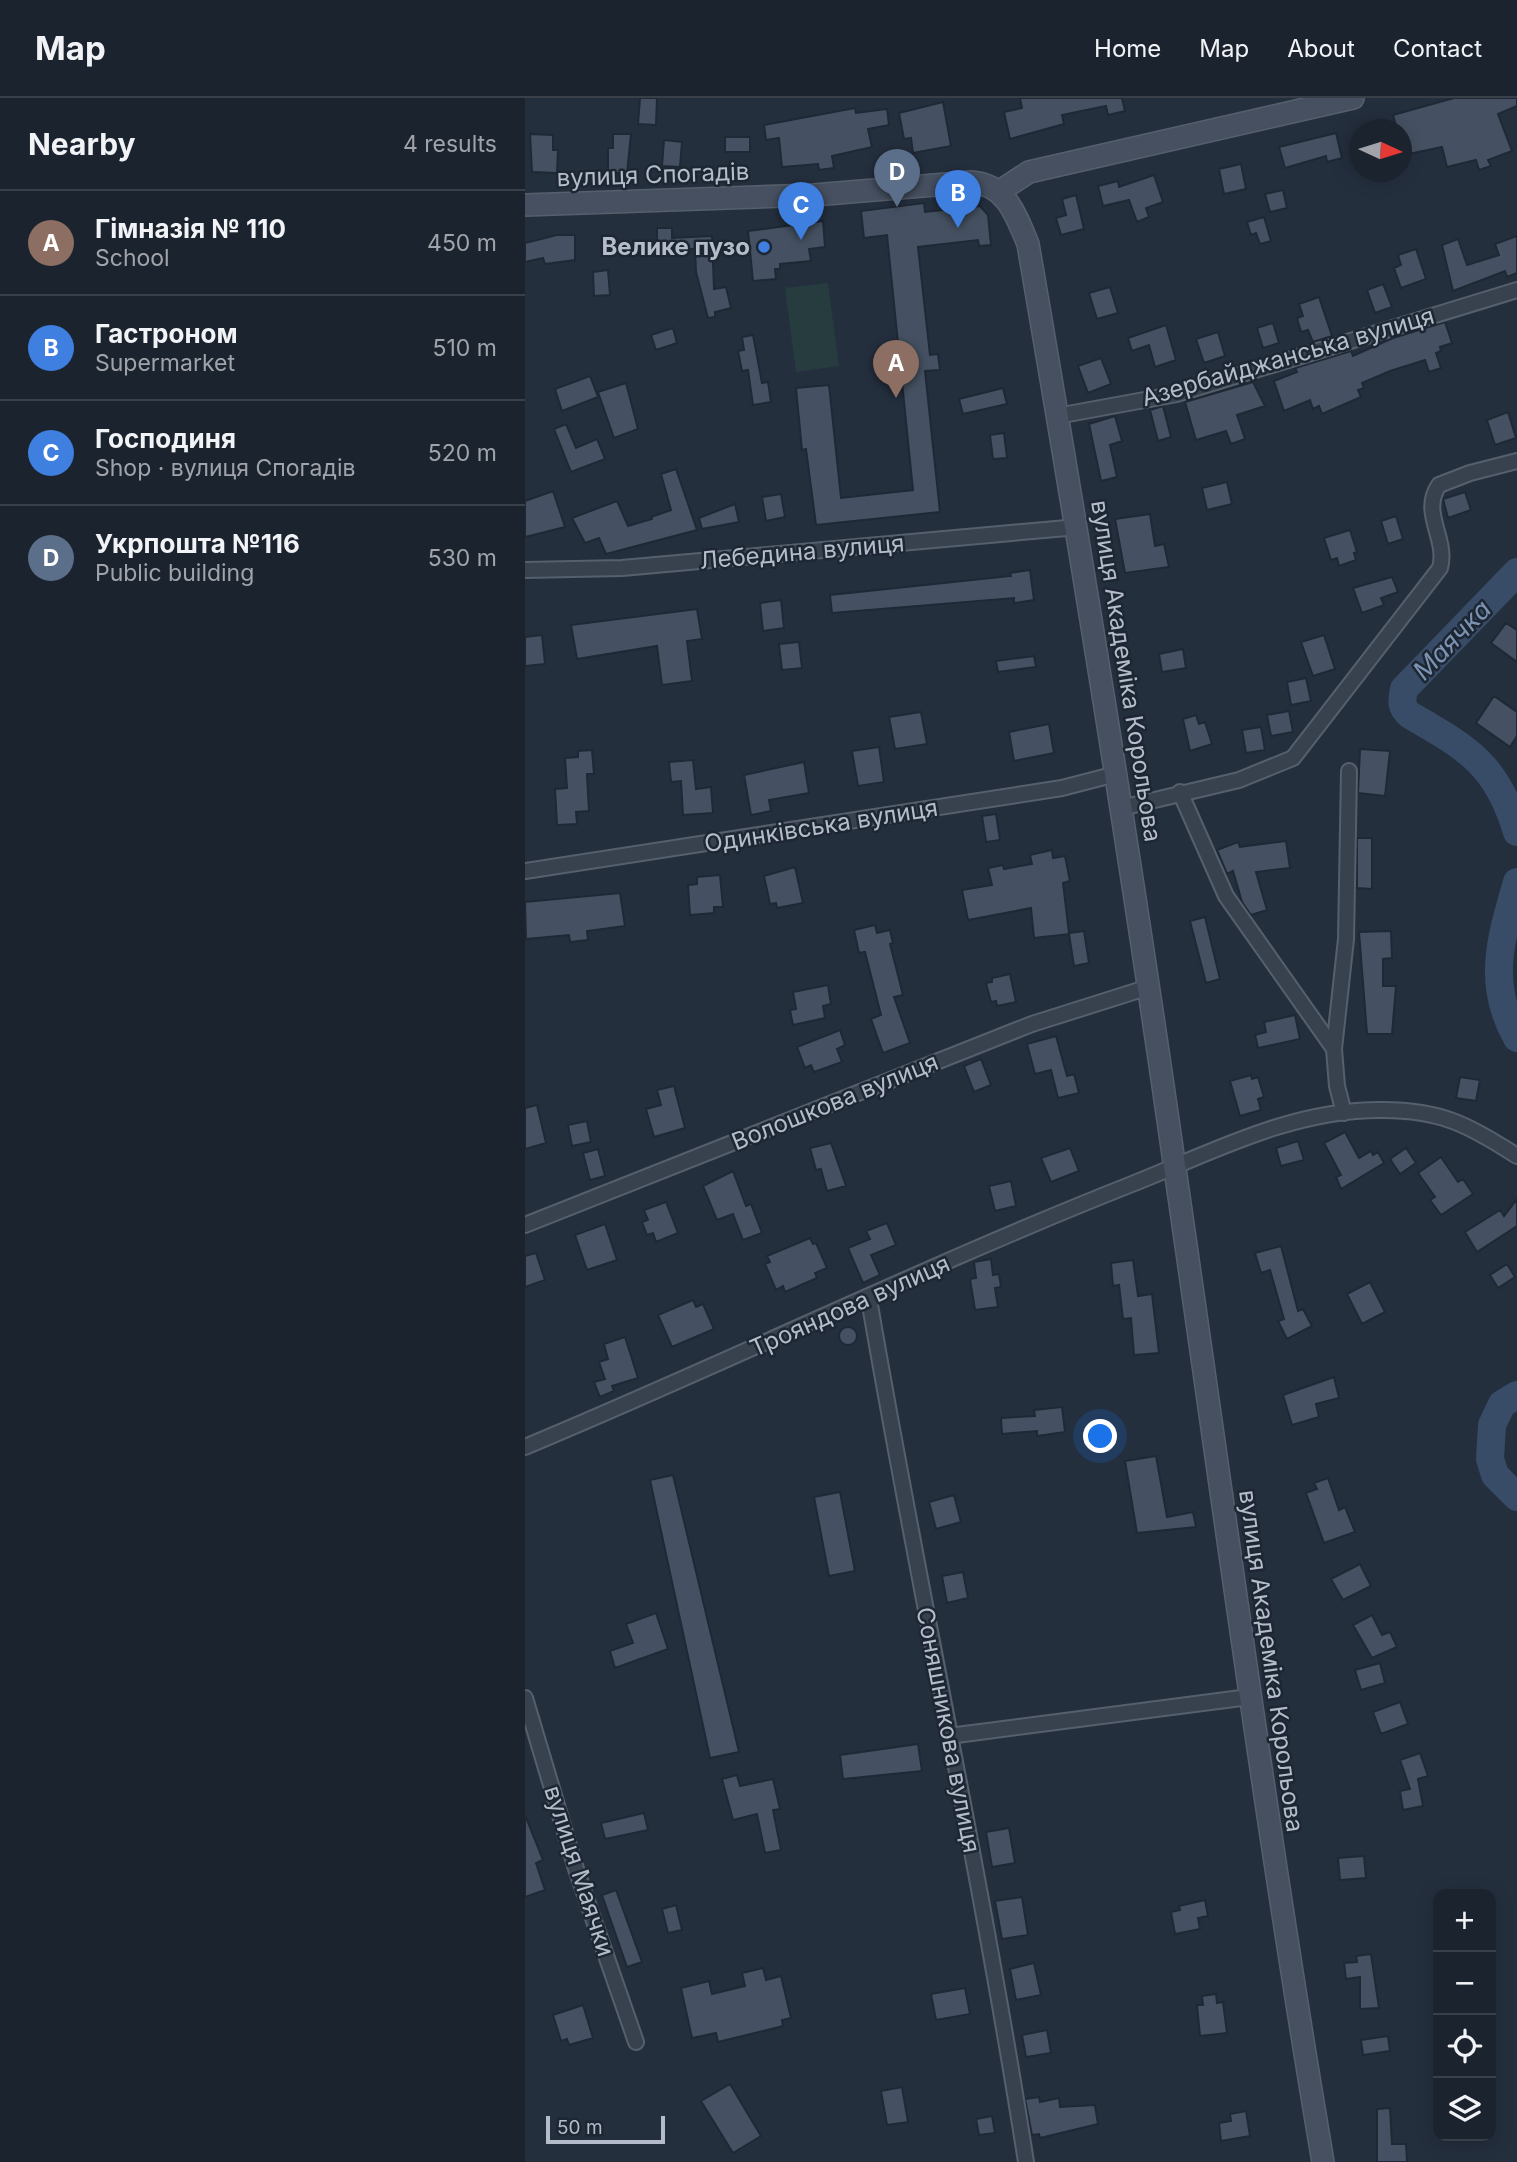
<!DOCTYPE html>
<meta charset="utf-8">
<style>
:root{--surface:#1b232e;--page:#282f3a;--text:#f1f3f6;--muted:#a0a4aa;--line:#39404a;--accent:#8ab4f8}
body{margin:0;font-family:Inter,sans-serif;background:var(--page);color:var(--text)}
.controls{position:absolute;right:21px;bottom:21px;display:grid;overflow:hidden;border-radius:14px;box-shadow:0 4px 18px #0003}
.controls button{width:63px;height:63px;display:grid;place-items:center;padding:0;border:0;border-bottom:2px solid var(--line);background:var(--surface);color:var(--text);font:35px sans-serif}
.compass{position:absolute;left:824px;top:21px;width:63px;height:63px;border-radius:50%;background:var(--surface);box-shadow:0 4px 18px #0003;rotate:94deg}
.scale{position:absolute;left:21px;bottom:18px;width:119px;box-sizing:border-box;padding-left:7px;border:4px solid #b4bcc9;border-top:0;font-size:19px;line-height:24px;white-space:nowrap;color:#b4bcc9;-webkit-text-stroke:5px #1d2633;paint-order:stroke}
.you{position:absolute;left:576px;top:1339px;width:24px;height:24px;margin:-18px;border:5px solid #fff;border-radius:50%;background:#1a73e8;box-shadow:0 0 0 10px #1a73e833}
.badge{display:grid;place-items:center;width:46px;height:46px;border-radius:50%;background:var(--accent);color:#fff;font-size:23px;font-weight:700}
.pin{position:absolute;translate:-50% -58px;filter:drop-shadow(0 2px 4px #0008)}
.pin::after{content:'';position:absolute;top:37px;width:24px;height:21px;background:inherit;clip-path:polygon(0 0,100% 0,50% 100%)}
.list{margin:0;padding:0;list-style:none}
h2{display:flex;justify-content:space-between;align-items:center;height:91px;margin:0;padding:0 28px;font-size:30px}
h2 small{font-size:23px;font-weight:400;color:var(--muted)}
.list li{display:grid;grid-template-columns:46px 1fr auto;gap:21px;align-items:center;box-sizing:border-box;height:105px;padding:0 28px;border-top:2px solid var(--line)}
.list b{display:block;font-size:26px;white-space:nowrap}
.list p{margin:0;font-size:23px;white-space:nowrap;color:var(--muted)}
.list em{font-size:23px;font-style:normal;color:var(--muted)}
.icon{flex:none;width:38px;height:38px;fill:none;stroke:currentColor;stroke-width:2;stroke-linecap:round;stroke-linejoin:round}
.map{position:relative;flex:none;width:992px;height:2064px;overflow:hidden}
header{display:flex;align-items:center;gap:42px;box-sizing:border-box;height:98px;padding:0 35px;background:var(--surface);border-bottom:2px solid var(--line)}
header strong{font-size:33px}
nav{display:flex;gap:38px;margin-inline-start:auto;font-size:24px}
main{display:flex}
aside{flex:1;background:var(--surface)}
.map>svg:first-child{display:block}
.green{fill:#263c3f}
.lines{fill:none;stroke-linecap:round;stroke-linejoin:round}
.river{stroke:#394c67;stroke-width:28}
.building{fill:#455162;stroke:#1f2835;stroke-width:2}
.street-casing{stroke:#565f6c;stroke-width:18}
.secondary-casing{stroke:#565f6c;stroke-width:24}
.street{stroke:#38414e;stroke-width:14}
.secondary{stroke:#465061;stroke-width:21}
.shop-dot{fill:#3f7fe0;stroke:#1d2633;stroke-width:2.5}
.labels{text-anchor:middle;stroke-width:5;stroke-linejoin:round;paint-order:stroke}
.street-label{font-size:24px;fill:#b4bcc9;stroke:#1d2633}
.poi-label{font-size:24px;font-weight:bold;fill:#b4bcc9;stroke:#1d2633;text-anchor:end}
.water-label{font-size:26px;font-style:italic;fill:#7c92b1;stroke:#1d2633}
</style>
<header>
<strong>Map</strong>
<nav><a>Home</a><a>Map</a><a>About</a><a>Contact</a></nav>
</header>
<main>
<aside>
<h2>Nearby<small>4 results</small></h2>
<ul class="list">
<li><span class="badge" style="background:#8d6e63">A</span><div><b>Гімназія № 110</b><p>School</p></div><em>450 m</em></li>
<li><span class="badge" style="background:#3f7fe0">B</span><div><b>Гастроном</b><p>Supermarket</p></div><em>510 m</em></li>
<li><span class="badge" style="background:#3f7fe0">C</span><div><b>Господиня</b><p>Shop · вулиця Спогадів</p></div><em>520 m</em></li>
<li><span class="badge" style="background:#5c6f8a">D</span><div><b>Укрпошта №116</b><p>Public building</p></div><em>530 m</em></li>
</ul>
</aside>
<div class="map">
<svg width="992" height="2064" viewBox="0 0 992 2064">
<rect width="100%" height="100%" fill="#242f3e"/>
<path class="green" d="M303 185 314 268 271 274 260 190Z"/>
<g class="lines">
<path class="river" d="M992 474 879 591C877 602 875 609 885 617 942 650 972 666 992 734
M992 784C976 840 961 885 992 940
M992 1297 977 1306 967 1327 965 1361 970 1377 992 1399"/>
</g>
<path class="building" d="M115 0H132L131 27 113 26Z
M495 0H597L600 13 583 17 581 8 537 17 539 26 485 41 479 14 497 10Z
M929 0H992V8L973 16 987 53 963 62 966 68 954 72 951 62 922 69 917 49 879 57 877 32H872L868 17Z
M418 4 426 48 388 55 386 40 379 41 374 15Z
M330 10 331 15 362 11 364 27 343 31 347 49 307 58 309 70 294 72 293 66 257 69 254 40 241 42 239 27Z
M811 35 817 60 802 64 801 58 760 70 754 49Z
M5 36 28 37V52H33L32 75 7 74Z
M88 36H106L102 75H83V50H88Z
M200 39H225V54H200Z
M139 42 157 44 155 69 137 68Z
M716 66 721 91 699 96 694 71Z
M629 77 638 104 621 110 624 119 612 124 604 102 578 108 573 88 593 83 594 89Z
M758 92 762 110 745 114 740 96Z
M551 97 559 131 536 137 531 120 541 117 537 101Z
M399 105 400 114 455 108 463 117 466 147 454 148 453 142 393 149 405 257 413 256 415 272 400 273 415 414 291 427 281 351 277 352 271 290 304 287 316 400 388 392 362 137 339 140 336 113Z
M739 119 746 143 735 146 731 135 726 137 722 124Z
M298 123 300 149 284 151 286 163 255 166V171H250L251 181 228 183 223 133Z
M132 130H147V140L187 138 189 191 201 189 206 210 190 214V219L183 220 171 174 170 151H132Z
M32 137H50V162L20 166 18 160 0 164V145Z
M992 138V175L982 179 980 173 928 193 917 147 933 141 942 167 974 157 970 146Z
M891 151 901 181 876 190 869 170 876 167 873 157Z
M83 172 85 197 69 198 68 174Z
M858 186 867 209 850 215 842 192Z
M585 189 593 215 572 221 564 195Z
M794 199 807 238 788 244 783 232 776 234 772 220 778 218 774 206Z
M920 224 927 245 915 249 916 253 911 255 916 270 904 274 900 262 865 273 837 285 839 290 833 292 836 299 797 316 794 308 788 311 785 302 759 313 749 283 772 274 770 270 826 253 828 258 868 240Z
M748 225 754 245 738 250 732 230Z
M641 227 651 262 630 269 624 247 607 253 603 240Z
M148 230 152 245 131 252 126 237Z
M693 234 700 258 679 265 671 241Z
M228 237 237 285 243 284 246 304 228 307 223 272 217 273 213 253 219 252 217 239Z
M576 260 586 286 563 295 553 268Z
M65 278 73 299 37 313 30 291Z
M728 284 740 308 712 317 720 341 706 346 701 333 671 342 660 304Z
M101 285 113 331 89 340 73 294Z
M478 290 482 306 438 316 434 301Z
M638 308 646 339 633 343 625 312Z
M983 314 991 340 970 347 962 322Z
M590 318 597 343 585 347 592 379 576 383 564 326Z
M41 326 51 350 72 341 80 361 46 374 29 331Z
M479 335 482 360 468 361 465 337Z
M151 371 172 432 81 456 74 440 60 445 47 420 92 403 103 428 127 421 126 419 146 412 136 376Z
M702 384 707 406 682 412 677 390Z
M28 393 40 429 0 439V403Z
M940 394 946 412 923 420 918 401Z
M256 396 260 419 241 423 237 399Z
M210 406 214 424 177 431 174 420Z
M625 416 630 448 639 446 644 469 600 475 590 421Z
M871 418 878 441 863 446 856 423Z
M825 432 832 454 829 455 831 462 814 468 812 460 806 462 799 440Z
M505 472 509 502 489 505V500L307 515 305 497 486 478 485 475Z
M867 479 873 494 856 500 859 507 837 515 828 490Z
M256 502 259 530 238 533 235 505Z
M172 511 177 541 162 543 167 583 137 587 132 548 52 561 46 527Z
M981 525 992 532V564L966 545Z
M17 537 20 566 0 568V539Z
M799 537 810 571 788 578 776 544Z
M274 544 277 570 257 572 254 546Z
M658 551 661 570 637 574 634 556Z
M509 558 511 569 473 574 471 563Z
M781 580 786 603 766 607 762 584Z
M969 598 992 614V638L985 649 951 625Z
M764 613 768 634 746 638 742 617Z
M396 614 402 646 370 651 364 619Z
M671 617 674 626 680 624 687 646 665 653 658 621Z
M524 626 529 655 489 663 484 634Z
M736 629 740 652 721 655 717 632Z
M354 649 359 684 333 688 327 653Z
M835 651 865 653 860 698 833 695Z
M67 652 69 676H62L64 713 51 714 52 726 32 727 30 691 42 690 40 660 53 659V653Z
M168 662 171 691 186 689 188 715 158 717 156 683 146 684 144 664Z
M279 664 284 695 244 702 246 713 226 717 219 677Z
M471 716 475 742 461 744 457 718Z
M832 740H847V791L832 790Z
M761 743 765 770 731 774 742 812 726 817 717 804 708 773 702 776 692 752 713 744 715 749Z
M527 752 528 760 540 758 545 783 538 785 544 835 559 833 564 865 549 868 544 836 509 840 506 810 443 822 437 792 467 787 463 770 478 767 479 771 507 766 505 757Z
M270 769 278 805 252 810 251 805 245 806 239 778Z
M195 777 198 809H189V815L165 817 163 787 172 786V779Z
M95 795 100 828 62 833 63 842 45 844 44 837 1 841 0 804Z
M680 819 695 881 681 885 665 823Z
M350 827 352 835 365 832 368 845 365 846 378 897 369 899 385 945 358 955 346 921 356 917 340 854 334 855 329 832Z
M866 833 867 860 858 861V888H871L867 936H842L834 834Z
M485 876 491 904 472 908 471 903 466 904 461 885 467 884V880Z
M303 887 306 906 298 908 300 920 268 927 265 912 271 911 268 894Z
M770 917 775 941 733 950 730 937 741 934 739 924Z
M315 932 320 947 312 951 317 964 289 974 286 967 280 970 272 949Z
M531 938 542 978 549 976 554 995 533 1000 526 972 510 976 502 946Z
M456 961 466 987 449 994 439 968Z
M726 977 727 981 733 979 739 999 733 1001 736 1012 715 1018 705 983Z
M935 979 955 982 951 1003 931 1000Z
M149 988 160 1030 129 1039 121 1011 136 1007 132 992Z
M12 1007 21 1045 0 1051V1010Z
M62 1023 66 1044 47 1048 43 1027Z
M820 1034 834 1060 846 1053 848 1057 853 1054 859 1065 816 1091 811 1079 816 1077 799 1045Z
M773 1043 779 1062 756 1068 751 1050Z
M306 1045 321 1088 302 1093 296 1071 291 1072 285 1050Z
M545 1050 554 1073 526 1084 516 1060Z
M881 1050 891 1065 875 1076 865 1061Z
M73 1051 80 1078 65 1082 58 1055Z
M916 1059 933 1084 938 1081 948 1096 916 1117 905 1102 910 1099 893 1075Z
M208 1073 221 1108 226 1106 237 1135 218 1142 208 1116 192 1122 178 1088Z
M486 1083 491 1108 470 1113 464 1088Z
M992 1101V1128L952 1154 940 1134 975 1112 979 1118Z
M141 1104 153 1135 131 1144 128 1135 122 1137 117 1124 123 1122 119 1112Z
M362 1125 371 1147 346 1157 355 1177 338 1185 323 1150 345 1141 341 1133Z
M80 1126 92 1162 62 1172 50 1137Z
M285 1140 288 1146 291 1145 302 1170 290 1175 292 1180 260 1194 258 1188 251 1192 240 1166 245 1164 242 1158Z
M756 1148 773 1213 778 1211 787 1228 762 1241 753 1223 759 1221 745 1172 736 1175 730 1155Z
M11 1155 20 1182 0 1189V1158Z
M466 1161 468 1177 474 1176 476 1189 470 1190 473 1209 450 1212 445 1181 451 1180 449 1164Z
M608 1162 613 1198 627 1196 634 1255 609 1257 606 1220 598 1221 594 1187 588 1188 586 1165Z
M982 1166 990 1179 973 1190 965 1177Z
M845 1184 860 1214 837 1226 822 1196Z
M168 1202 171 1209 178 1206 189 1231 147 1249 133 1217Z
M314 1238a9 9 0 1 1 18 0a9 9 0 1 1-18 0Z
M100 1239 113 1280 87 1288 89 1293 75 1299 69 1284 80 1281 74 1264 83 1261 79 1246Z
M809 1279 814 1300 791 1306 794 1319 767 1327 758 1297Z
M537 1309 540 1334 512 1338V1333L477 1336 476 1320 510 1318 509 1312Z
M631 1358 642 1419 668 1414 671 1429 612 1435 600 1363Z
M148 1377 214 1654 185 1660 125 1382Z
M803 1380 814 1412 820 1409 830 1434 799 1445 781 1395 792 1391 789 1385Z
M315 1394 330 1473 304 1478 289 1399Z
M429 1397 436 1424 411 1431 404 1404Z
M835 1466 846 1488 818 1502 806 1481Z
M438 1474 443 1500 422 1505 417 1478Z
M131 1515 143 1551 90 1570 85 1553 108 1545 101 1526Z
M847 1517 857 1537 865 1534 872 1549 847 1560 828 1527Z
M855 1565 860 1585 836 1592 830 1572Z
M875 1604 883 1626 856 1636 848 1614Z
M393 1646 397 1673 318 1681 315 1657Z
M895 1655 903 1678 893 1681 898 1708 878 1712 875 1693 885 1691 875 1662Z
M212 1677 215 1688 248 1681 255 1711 248 1712 256 1752 240 1755 232 1716 208 1722 197 1681Z
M119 1715 123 1732 80 1741 76 1725Z
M0 1717 18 1762 11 1765 20 1792 0 1799Z
M484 1730 490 1765 467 1769 461 1734Z
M839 1758 841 1780 815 1782 813 1760Z
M91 1792 117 1864 102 1869 77 1797Z
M497 1799 503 1837 477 1841 470 1803Z
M680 1802 683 1818 673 1820 675 1831 650 1836 646 1814 655 1812 654 1808Z
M151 1807 157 1832 143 1835 137 1811Z
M846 1856 854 1910 835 1911V1879L821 1881 819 1865 832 1864 831 1858Z
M509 1865 516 1897 491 1902 485 1871Z
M238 1870 241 1882 256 1878 266 1920 257 1922 258 1928 193 1944 191 1935 167 1940 156 1890 184 1883 187 1896 220 1888 217 1875Z
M440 1890 445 1916 411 1922 406 1896Z
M691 1896 692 1905 698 1904 702 1935 675 1938 672 1907H678L677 1898Z
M58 1907 68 1940 44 1947 42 1941 36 1943 28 1917Z
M522 1932 526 1955 501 1959 497 1937Z
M863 1938 865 1953 838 1957 836 1942Z
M205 1986 236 2038 208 2055 176 2003Z
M377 1989 383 2024 362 2027 356 1993Z
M514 1999 515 2004 534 2000 535 2009 570 2007 573 2026 515 2040 514 2036 507 2037 500 2001Z
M865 2010 867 2046H881L882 2064H852V2011Z
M721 2013 725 2038 696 2043 694 2025 706 2023 705 2016Z
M467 2018 470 2035 454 2037 451 2021Z"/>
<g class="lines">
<g class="street-casing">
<path id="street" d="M532 318 652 296 992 192
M0 472 97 470 553 429
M655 694 701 798 809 951 812 988 819 1015
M596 710 714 682 768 660 915 470C923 440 895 415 914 387L945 375 992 363
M0 773 537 690 591 676
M809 951 821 841 824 673
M0 1127 507 926 624 889
M344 1201C393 1489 456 1775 501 2064
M0 1349C204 1264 402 1167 607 1086 688 1054 767 1011 858 1012 916 1012 944 1027 992 1058
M0 1600 51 1771 111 1944
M424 1638 724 1599"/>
</g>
<g class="secondary-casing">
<path id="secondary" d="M475 93 504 74 828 0
M0 107 289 97 446 84C481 86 491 117 503 146 556 454 606 761 650 1071 698 1402 742 1734 798 2064"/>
</g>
<use href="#street" class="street"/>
<use href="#secondary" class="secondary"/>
</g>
<circle class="shop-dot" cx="239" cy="149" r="7"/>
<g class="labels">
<g class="street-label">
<text transform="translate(128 77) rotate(-2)" y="8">вулиця Спогадів</text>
<text transform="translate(763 259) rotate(-16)" y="8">Азербайджанська вулиця</text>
<text transform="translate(277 454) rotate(-5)" y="8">Лебедина вулиця</text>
<text transform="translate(601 573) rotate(81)" y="8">вулиця Академіка Корольова</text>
<text transform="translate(296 728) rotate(-9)" y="8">Одинківська вулиця</text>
<text transform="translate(310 1004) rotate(-22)" y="8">Волошкова вулиця</text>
<text transform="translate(325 1208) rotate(-24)" y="8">Трояндова вулиця</text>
<text transform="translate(746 1563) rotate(82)" y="8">вулиця Академіка Корольова</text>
<text transform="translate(423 1632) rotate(79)" y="8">Соняшникова вулиця</text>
<text transform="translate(54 1773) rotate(72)" y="8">вулиця Маячки</text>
</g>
<g class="poi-label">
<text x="225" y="157">Велике пузо</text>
</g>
<g class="water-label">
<text transform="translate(927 542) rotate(-46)" y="9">Маячка</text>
</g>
</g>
</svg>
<div class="controls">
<button>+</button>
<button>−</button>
<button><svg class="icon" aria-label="locate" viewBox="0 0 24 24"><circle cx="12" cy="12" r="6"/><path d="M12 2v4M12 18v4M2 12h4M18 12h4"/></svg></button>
<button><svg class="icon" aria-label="layers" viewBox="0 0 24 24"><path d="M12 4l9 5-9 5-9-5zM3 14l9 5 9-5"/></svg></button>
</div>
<svg class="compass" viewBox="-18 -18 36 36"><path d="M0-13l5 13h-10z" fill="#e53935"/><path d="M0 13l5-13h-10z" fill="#a0a4aa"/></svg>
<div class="scale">50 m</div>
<div class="you"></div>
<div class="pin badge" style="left:371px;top:300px;background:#8d6e63">A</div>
<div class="pin badge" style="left:433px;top:130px;background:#3f7fe0">B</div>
<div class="pin badge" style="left:276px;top:142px;background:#3f7fe0">C</div>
<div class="pin badge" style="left:372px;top:109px;background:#5c6f8a">D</div>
</div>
</main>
